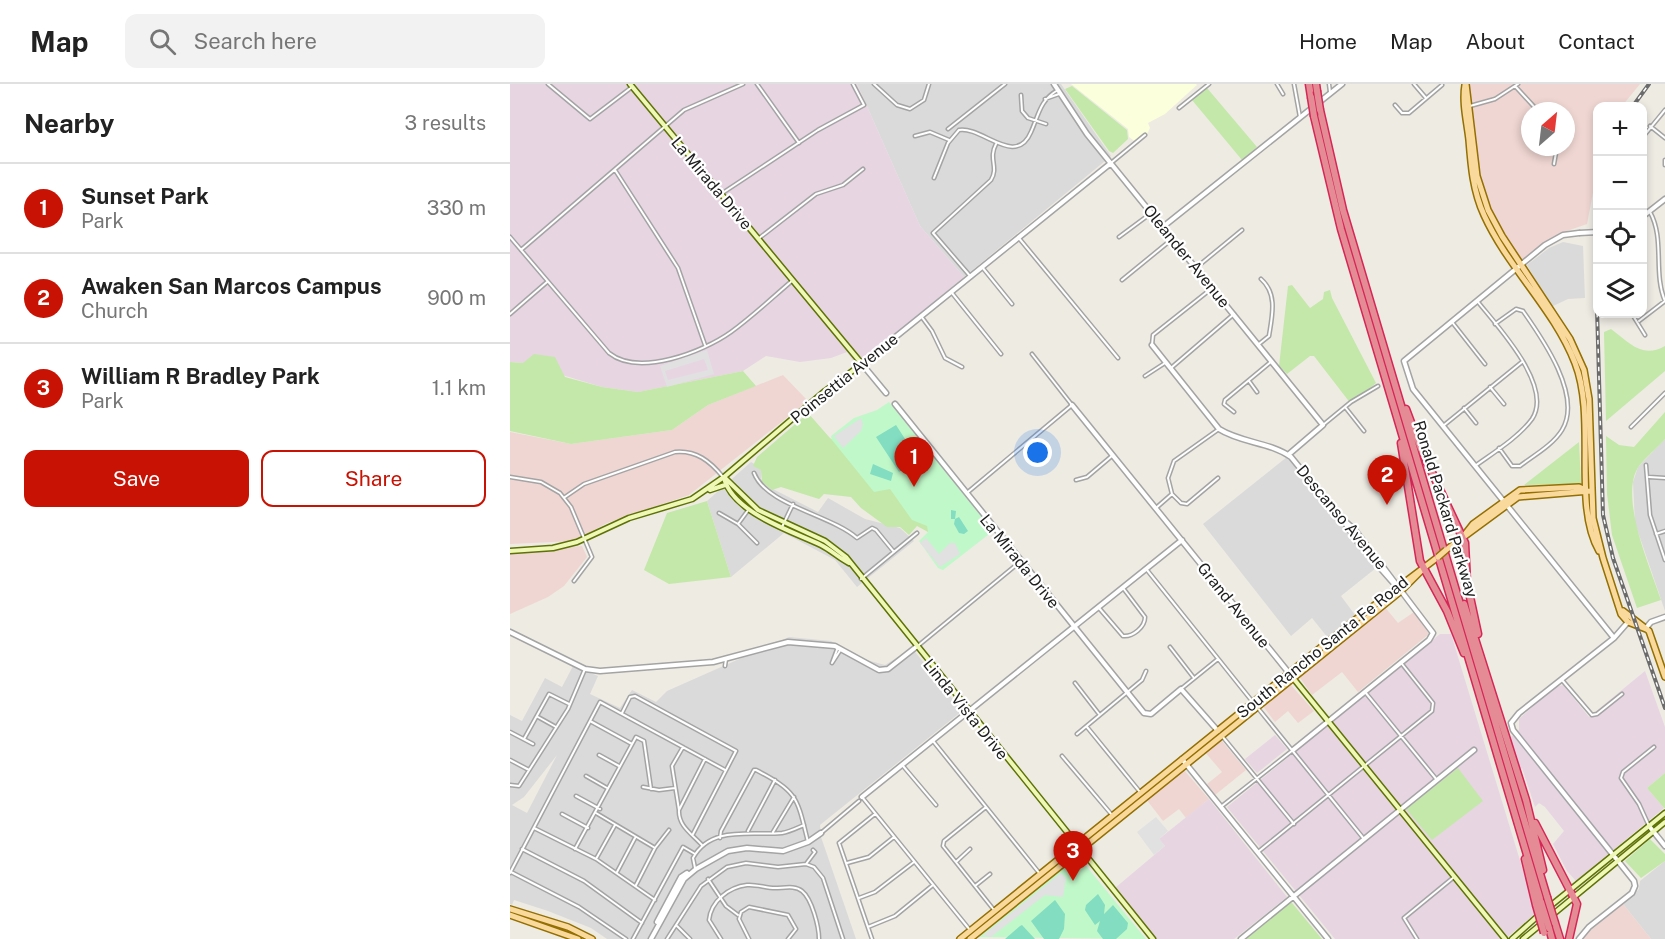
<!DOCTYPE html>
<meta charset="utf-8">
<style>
:root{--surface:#fff;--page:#f2f2f2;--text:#222;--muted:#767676;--line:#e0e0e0;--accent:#c81203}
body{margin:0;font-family:"Public Sans",sans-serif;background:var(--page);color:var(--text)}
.controls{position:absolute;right:18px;top:18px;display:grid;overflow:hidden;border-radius:12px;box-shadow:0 3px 9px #0003}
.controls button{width:54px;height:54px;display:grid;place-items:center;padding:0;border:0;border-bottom:2px solid var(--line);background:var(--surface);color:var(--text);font:30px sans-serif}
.compass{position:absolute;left:1011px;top:18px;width:54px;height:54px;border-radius:50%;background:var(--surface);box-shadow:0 3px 9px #0003;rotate:28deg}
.you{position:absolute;left:528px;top:369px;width:21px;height:21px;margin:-15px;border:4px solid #fff;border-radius:50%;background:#1a73e8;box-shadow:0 0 0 9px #1a73e833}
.badge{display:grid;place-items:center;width:39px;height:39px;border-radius:50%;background:var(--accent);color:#fff;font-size:20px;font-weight:700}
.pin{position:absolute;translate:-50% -50px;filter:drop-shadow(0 2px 3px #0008)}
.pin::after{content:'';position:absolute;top:32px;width:21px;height:18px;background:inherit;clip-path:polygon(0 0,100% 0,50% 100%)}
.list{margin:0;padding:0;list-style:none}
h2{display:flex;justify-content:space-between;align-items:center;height:78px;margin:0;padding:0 24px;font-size:26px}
h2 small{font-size:20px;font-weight:400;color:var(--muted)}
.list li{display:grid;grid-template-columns:39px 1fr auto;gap:18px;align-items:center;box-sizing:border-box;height:90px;padding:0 24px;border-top:2px solid var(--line)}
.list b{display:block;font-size:22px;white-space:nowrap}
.list p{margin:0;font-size:20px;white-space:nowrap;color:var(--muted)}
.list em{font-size:20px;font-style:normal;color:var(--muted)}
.actions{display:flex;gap:12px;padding:18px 24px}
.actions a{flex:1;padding:14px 0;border:2px solid var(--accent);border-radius:12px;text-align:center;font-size:21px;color:var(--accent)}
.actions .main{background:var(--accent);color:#fff}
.icon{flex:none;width:33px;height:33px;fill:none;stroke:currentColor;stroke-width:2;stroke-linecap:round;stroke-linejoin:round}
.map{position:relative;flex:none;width:1155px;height:855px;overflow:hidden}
header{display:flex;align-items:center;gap:36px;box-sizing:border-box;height:84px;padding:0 30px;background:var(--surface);border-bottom:2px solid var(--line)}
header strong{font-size:28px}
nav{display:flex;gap:33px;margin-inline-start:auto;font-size:21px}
.search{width:420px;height:54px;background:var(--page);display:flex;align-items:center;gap:15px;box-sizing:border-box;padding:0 21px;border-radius:12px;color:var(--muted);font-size:22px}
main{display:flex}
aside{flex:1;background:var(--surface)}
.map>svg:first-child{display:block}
.residential{fill:#dbdada;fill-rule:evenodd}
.commercial{fill:#efd6d2;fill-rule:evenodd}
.industrial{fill:#e7d5e2}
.education{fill:#fcffdc}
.grass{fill:#c3e8a9}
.park{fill:#c0f8c9}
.pitch{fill:#82ddc1}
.parking{fill:#e1e1e1;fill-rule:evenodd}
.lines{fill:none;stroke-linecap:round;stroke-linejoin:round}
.minor-casing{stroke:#a4a4a4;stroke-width:5}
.tertiary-casing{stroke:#a4a4a4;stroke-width:7}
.secondary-casing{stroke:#5e7206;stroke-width:7}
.primary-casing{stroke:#946f02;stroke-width:8}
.motorway-casing{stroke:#d62655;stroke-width:9}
.minor{stroke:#fff;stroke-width:2}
.tertiary{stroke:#fff;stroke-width:4}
.secondary{stroke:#f0f8b7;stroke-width:4}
.primary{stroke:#fad99c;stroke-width:5}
.motorway{stroke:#e58b95;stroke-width:6}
.rail-casing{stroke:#6b6b6b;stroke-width:4}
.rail{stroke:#fff;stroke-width:1.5;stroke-dasharray:4.5;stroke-linecap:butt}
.tertiary-bridge-casing{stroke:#a4a4a4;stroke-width:7;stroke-linecap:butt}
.primary-bridge-casing{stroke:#946f02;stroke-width:8;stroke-linecap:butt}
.motorway-bridge-casing{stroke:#d62655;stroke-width:9;stroke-linecap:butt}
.tertiary-bridge{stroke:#fff;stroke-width:4}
.primary-bridge{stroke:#fad99c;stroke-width:5}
.motorway-bridge{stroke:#e58b95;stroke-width:6}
.labels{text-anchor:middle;stroke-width:4.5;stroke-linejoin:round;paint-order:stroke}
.street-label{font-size:16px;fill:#1d1d1d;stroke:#fff}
</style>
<header>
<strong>Map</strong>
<div class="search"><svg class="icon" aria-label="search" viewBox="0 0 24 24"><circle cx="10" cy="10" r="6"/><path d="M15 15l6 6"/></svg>Search here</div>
<nav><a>Home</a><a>Map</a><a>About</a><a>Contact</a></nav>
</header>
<main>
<aside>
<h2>Nearby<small>3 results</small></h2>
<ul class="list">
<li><span class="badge">1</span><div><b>Sunset Park</b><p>Park</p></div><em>330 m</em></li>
<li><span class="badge">2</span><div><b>Awaken San Marcos Campus</b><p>Church</p></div><em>900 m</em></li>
<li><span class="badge">3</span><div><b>William R Bradley Park</b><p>Park</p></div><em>1.1 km</em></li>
</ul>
<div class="actions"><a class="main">Save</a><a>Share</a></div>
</aside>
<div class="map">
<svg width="1155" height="855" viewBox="0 0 1155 855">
<rect width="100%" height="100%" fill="#eeebe3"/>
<path class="residential" d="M347 0H551L601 72 454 193 410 142Z
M1053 158 1073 162 1075 214 1058 215 1041 223 1017 181 1039 164Z
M1155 355V527L1125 439 1123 398 1128 383Z
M777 373 866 484 831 512 845 531 818 554 802 534 781 552 693 440Z
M241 378 252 384 251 395 261 404 308 428 318 414 355 435 390 444 404 457 347 503 325 476 274 449 221 493 197 417Z
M279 553 321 557 357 576 375 581 402 564 452 627 310 741 311 753 346 855H97L81 844 38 827 4 816 2 821 0 820V631L12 637 35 594 52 603 63 582 88 592 80 610 110 624 122 606 146 618 157 607ZM47 671 17 729 2 721 14 713Z
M1155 777V855H1141L1113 820 1129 805 1130 797Z"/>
<path class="commercial" d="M956 0H1130L1112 22H1088L1087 88 1077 140 1048 150 1012 176 987 140 973 103ZM1020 27H1056V63H1020Z
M273 291 298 317 179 411 97 439 64 457 0 460V348L61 360 162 346 198 321Z
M72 462 77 473 54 502 38 513 0 530V469Z
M874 522 888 539 904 528 919 550 848 608 832 588 802 611 788 591Z
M779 599 804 627 788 639 778 627 765 638 752 621Z
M709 656 712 657 736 686 705 711 697 700 712 688 694 667Z
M673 685 699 715 676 734 669 725 653 737 636 715Z
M1113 820 1141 855H1072L1076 850Z"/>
<path class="industrial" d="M0 0H347L410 142 454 193 347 282 337 268 321 274 290 278 256 272 233 287 128 308 92 303 13 279 0 278Z
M930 550H941L1026 829 995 855H825L717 723Z
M1135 587 1155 643V689L1137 704 1154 724 1066 797 1057 787 1043 760 1054 747 1035 723 1029 719 1025 723 1012 684 1009 686 1000 654 1009 646V635L1043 604 1053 601 1079 633Z
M765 651 777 665 747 689 735 675Z
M699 715 777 813 724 855H646L605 804 655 762 649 755Z"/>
<path class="education" d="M561 0H686L687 1 655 30 638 39 640 44 636 52 627 59 619 53 618 45Z"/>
<path class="grass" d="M562 2 617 46 618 55 603 69 599 67 555 5Z
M697 4 747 63 732 76 682 16Z
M782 201 800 224 813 215 814 208 820 206 822 214 866 299 841 320 804 272H800L777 290 769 282 778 202Z
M1101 245C1120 259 1132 275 1155 262V287L1096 337 1094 248Z
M24 270 45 273 55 293 92 303 128 308 233 287 246 302 198 321 162 346 61 360 0 347V278L13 279Z
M1155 328V355C1147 364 1136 373 1129 382 1108 412 1141 485 1151 516L1127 524 1102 451 1097 410 1096 352 1109 361 1124 363Z
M298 329 320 354 424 435 418 448 407 442 399 451 390 443H377L351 424 341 413 314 410 309 415 271 403 262 406 252 398 251 386 243 382 247 373Z
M1069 358 1071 400 1014 401Z
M197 417 221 493 159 500 134 486 157 429Z
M948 684 973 717 922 756 896 725Z
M1155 689V724H1154L1137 704Z
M1140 755 1155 770V777L1131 794 1115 777Z
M782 819 812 855H736L780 819Z"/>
<path class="park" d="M379 318 483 447 433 486 428 484 409 457 418 448 417 442 402 436 380 405 364 408 322 356 321 352 344 334 367 326Z
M568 772 636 855 467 853Z"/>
<path class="pitch" d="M386 341 408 375 389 388 366 353Z
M363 380 383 389 381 397 360 390Z
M441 426 446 427 445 435 449 433 458 447 454 450 449 449 444 440 445 435H441Z
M588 810 595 821 594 830 603 821 618 839 617 845 606 855H593L587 847 590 837 585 841 575 826 576 821Z
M545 816 555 830 554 845 549 855H534L521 837Z
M512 841 525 855H495L510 842Z"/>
<path class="parking" d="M197 266 204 290 157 303 150 282ZM194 275 198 286 158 296 155 287Z
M351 334 353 340 351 347 333 364 324 352Z
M416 454 429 470 440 459H445L450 470 430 483 410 459Z
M646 733 658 747 649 755 655 762 644 771 627 748Z
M551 789 556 794 553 813 535 811 481 853 473 851Z"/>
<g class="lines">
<g class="minor-casing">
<path id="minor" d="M38 0 80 35 122 3
M247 0 289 59
M364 0 387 21 400 25 414 16 419 0
M767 0 773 10
M784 0 790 33
M819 0 820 8
M904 0 916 14
M1005 2 1028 27
M511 11 512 27 518 34 536 40
M535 15 549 10
M885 21 892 29H899L932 1
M960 22 985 15 1008 0
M669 24 699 0
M1140 42 1155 54
M438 45 495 0
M405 52 420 48 439 56
M1132 54 1155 26
M1155 76V81
M601 79 635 51
M1044 80 1047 63
M105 86 168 184 195 261
M424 94 438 59 449 46C472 42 506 84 521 48 529 30 530 16 548 6
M211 110 308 46 354 21 343 0
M1140 128C1155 155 1143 189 1155 217
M0 153 99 269C129 293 193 268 221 248 243 232 263 213 283 196
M508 153 608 274
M609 153 640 130
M248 155 306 110 333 101 353 85
M11 166 174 26 233 0
M472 183 502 220
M687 183 732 146
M461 193 423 149 481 96C489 83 478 75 486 60
M612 196 661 156
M442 209 491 270
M0 230 37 198
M1122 230 1135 251
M411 232 422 247 435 274 452 283
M1129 237 1155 217
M942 238 975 280
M985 240 1006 225 1013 227C1032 254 1073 312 1052 346 1043 361 1023 372 1010 382H1002L989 364
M749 260 759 252C762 232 768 210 751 195
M642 261 643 251 701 205
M661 284 724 230
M635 292 655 279
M739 297 747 308
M980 303 994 320
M835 323 854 347
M954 324 966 339
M724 328 714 320 715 316 762 277
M813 341 841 318 868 302
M933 342 1012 278
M1121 343 1155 309
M1136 381 1140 431 1155 476
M965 382C983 369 1009 353 1022 335 1044 302 987 242 968 218
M244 389C256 421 321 431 347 454L362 444 366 446 384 468
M0 393 31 398 50 409 61 423 82 473 64 497
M1139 393 1155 394
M566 396 577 393 603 371
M458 408 562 321 522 270
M662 410 671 419 677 420 708 394
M55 413 74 400 165 368C186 366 200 377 213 393
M646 424 662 410 658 394 664 377 709 345
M209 429 228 440 247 459
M228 440 239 425
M272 443 283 420
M1146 450 1155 447
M637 486 742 617
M351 495 407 449
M589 524 613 552C623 553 635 543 635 533L613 504
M409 561 511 477
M328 563 322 579 331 565
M660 563 684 594
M215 582 216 575
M1052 596 1082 631 1087 630 1112 610
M565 599 589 630
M671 605 708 575
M855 608 927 696
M747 623 854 755
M112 629 120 613 125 612 226 667 183 750
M28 633 46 643
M80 637 122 660
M577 643 630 708
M0 648 23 660
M567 650 632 596 636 587
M712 652 784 740
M14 655 39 610 59 620
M423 657 530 790
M89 671 109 682
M552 672 602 731
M0 676 19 686
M393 682 426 721
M76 692 97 704
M0 701 9 702 58 625 75 585
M133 703 149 706 165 704
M66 712 90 725
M352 713 460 846
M712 722 783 666
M476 723 434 757 433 762 484 826
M169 726 162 682 173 663
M86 729 145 764
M52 730 78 744
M1139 742 1129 720 1111 694 1113 688 1144 663
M24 744 86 775 145 816
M238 747 265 696
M263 748 284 713
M311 749 349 717
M210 754 211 747 244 686H246C288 708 287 713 298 758
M192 761C182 750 168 742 169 726L195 675
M12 765 74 797 132 839
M65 765 126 653 134 657 141 705
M748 768 922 627 923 619 892 580
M86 775 105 741
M446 778 460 765
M337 779 359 773 384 753
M296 780 305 768 303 766
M185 784 183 774C201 741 241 752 272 749 279 748 287 744 294 741
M1 788 69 823 116 855
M107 788 125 754
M0 789 90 618 215 686
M198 795 216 822 228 831
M126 801 145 764 159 746
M465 802 480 790
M349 814 365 808 404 778
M167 842 180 855
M358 843 385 832 423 801
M123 855 173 763 185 770
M157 855 191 802 217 783 236 779 268 783 296 780 304 783 313 794 333 855
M211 855 199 836C201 817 219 803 237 801 246 800 256 804 265 804 274 804 285 801 292 807 302 815 309 843 309 855
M239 855 229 835 231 828 239 823 278 831 286 845 278 855
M362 855 329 759 365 730
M907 855 894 834 944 793"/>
</g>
<g class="tertiary-casing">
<path id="tertiary" d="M544 0 577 50 813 341 778 371
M1132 133 1155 115
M654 142 832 0
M1069 149 1053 151 1035 161 894 277 903 305 1104 554
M642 261 709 345C731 359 760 358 781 373L830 433 845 446 923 549 919 556 783 666
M376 309 352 280 601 79
M385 320 634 629 641 630 671 605 708 647
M562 321 779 589
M835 439 849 460 886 502
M1136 544 1141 538 1155 533
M0 548 75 585 90 587 203 578 278 558 325 562 369 586 378 585 406 563
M672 675 818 855
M352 713 672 456
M1139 742 1155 762
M147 838 171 793 177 789
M141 855 174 795 186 785 218 767 237 764 273 767 298 758 311 749
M731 855 964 666
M1069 855 1079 843 1122 809 1125 802 1124 797 1003 646 1001 639 1009 629 1104 554 1118 538"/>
</g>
<g class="secondary-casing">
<path id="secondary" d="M214 393 248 426 315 457 336 473 643 855
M214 394C223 429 282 447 311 461 321 466 329 474 339 479
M200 406 215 401
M0 467 43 464 67 458 119 434 182 415 214 393 315 307 352 280 120 0
M779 589 995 855
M1039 823 1155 729
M1002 855 1029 831
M1013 855 1155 738"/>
</g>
<g class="primary-casing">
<path id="primary" d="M956 0 967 92 978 126 992 152 1060 255 1074 286 1079 315 1083 434 1093 474 1111 530 1118 538 1136 545
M955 1C952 19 957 38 959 56 961 82 963 107 974 131 998 184 1044 225 1065 279 1087 335 1062 420 1089 467
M952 454 963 440 1010 406 1069 403 1076 406
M936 466 1008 413 1080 407
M1113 527 1139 547 1155 593
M0 825 58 843 82 855
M0 831 68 855
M450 855 841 539 928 473
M460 855 891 507 914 484"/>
</g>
<g class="motorway-casing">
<path id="motorway" d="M799 0 801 13
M806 0 807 7
M810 26 833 126 1037 813
M804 32 831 145 1031 818
M896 325 911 365 955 459 957 499 968 550
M891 359 910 477 937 527 954 569
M954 520 1016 716 1033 786
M1025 739 1067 820 1059 855
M1015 775 1026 821
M1045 839 1050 855
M1039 844 1042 855"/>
</g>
<use href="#minor" class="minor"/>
<use href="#tertiary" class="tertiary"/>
<use href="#secondary" class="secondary"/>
<use href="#primary" class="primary"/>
<use href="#motorway" class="motorway"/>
<g class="rail-casing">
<path id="rail" d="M1123 22 1139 0
M1088 112 1085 156 1093 431 1103 474 1155 624"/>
</g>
<use href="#rail" class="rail"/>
<g class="tertiary-bridge-casing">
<path id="tertiary-bridge" d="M1069 149 1088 148"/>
</g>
<g class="primary-bridge-casing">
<path id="primary-bridge" d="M928 473 936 466"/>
</g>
<g class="motorway-bridge-casing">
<path id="motorway-bridge" d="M807 7 810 26
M801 13 804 32
M1037 813 1045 839
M1031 818 1039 844
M1026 821 1034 849"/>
</g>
<use href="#tertiary-bridge" class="tertiary-bridge"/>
<use href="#primary-bridge" class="primary-bridge"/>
<use href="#motorway-bridge" class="motorway-bridge"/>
</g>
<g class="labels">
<g class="street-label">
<text transform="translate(202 99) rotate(50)" y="6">La Mirada Drive</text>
<text transform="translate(677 172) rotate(51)" y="6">Oleander Avenue</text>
<text transform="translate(334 294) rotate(-39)" y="6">Poinsettia Avenue</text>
<text transform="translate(936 425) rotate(73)" y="6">Ronald Packard Parkway</text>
<text transform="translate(832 433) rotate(50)" y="6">Descanso Avenue</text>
<text transform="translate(510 477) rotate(51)" y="6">La Mirada Drive</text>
<text transform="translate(724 521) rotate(51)" y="6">Grand Avenue</text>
<text transform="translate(812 563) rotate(-39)" y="6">South Rancho Santa Fe Road</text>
<text transform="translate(456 625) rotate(51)" y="6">Linda Vista Drive</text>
</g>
</g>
</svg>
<div class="controls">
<button>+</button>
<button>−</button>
<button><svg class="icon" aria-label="locate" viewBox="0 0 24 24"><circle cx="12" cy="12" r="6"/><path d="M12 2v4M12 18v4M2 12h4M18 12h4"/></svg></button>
<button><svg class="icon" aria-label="layers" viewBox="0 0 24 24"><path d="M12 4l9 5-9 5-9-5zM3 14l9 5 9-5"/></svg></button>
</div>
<svg class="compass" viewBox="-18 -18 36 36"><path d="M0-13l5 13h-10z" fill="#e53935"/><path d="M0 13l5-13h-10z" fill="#767676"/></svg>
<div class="you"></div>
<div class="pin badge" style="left:404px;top:403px">1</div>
<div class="pin badge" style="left:877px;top:421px">2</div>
<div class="pin badge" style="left:563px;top:797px">3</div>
</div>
</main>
